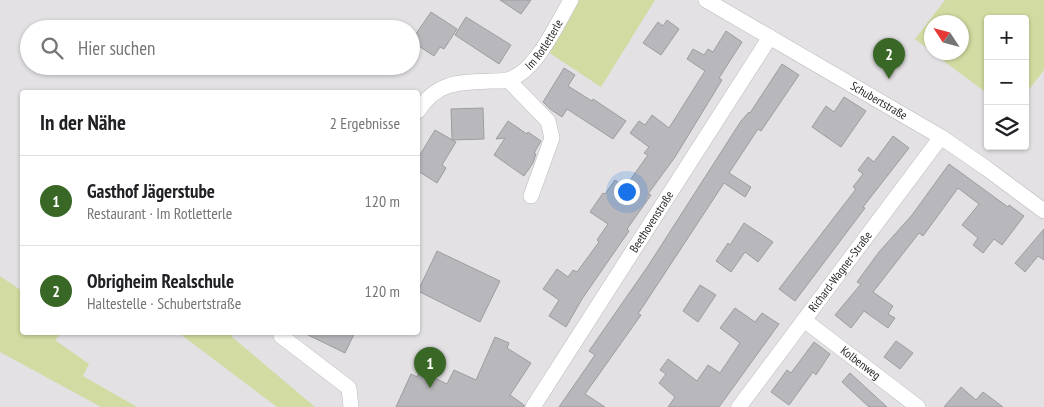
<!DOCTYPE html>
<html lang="de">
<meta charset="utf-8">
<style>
:root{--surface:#fff;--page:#f6f6f6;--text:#202124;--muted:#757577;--line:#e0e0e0;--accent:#396725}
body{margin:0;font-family:"PT Sans Narrow",sans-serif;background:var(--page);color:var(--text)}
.controls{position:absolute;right:15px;top:15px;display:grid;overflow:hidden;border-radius:5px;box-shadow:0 1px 4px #0004}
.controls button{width:45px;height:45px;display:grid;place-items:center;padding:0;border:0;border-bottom:1px solid var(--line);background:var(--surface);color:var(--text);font:25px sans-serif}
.compass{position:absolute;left:924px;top:15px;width:45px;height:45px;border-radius:50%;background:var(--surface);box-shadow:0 1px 4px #0004;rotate:306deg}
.you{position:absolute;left:626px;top:191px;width:18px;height:18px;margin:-12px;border:4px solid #fff;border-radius:50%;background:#1a73e8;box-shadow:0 0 0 8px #1a73e833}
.badge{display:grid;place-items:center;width:32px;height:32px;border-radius:50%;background:var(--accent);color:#fff;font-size:16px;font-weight:700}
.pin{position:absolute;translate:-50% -41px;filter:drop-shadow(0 1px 2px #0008)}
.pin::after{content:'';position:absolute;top:26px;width:18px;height:15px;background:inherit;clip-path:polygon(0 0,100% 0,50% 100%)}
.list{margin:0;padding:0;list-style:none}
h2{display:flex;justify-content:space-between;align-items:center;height:65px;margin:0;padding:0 20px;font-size:21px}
h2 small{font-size:16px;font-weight:400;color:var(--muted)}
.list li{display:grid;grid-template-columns:32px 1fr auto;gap:15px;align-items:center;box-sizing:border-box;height:90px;padding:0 20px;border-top:1px solid var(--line)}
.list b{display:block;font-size:19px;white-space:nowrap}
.list p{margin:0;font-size:16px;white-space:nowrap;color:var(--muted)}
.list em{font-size:16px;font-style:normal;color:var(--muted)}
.icon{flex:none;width:28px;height:28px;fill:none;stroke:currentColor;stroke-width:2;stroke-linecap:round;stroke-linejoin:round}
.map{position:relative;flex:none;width:1044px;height:407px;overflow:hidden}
.search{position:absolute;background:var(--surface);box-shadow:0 1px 4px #0004;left:20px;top:20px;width:400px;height:55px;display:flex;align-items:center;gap:12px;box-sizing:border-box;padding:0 18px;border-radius:28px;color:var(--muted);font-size:19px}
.panel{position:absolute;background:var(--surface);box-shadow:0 1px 4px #0004;left:20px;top:90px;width:400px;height:245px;border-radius:5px}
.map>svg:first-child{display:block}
.green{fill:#d2dba1}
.building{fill:#b8b7bb;stroke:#9d9ca0}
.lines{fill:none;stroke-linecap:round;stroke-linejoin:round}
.minor-casing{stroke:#bbb9bc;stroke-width:16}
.minor{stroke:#fff;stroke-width:15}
.labels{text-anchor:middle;stroke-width:5;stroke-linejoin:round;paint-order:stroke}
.street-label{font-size:12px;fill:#272728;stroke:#f0eef2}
</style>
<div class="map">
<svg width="1044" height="407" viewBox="0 0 1044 407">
<rect width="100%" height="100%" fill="#e3e1e4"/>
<path class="green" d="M571 0H655L601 87 542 48Z
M945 0H1044V70L1025 95V19H988V94L933 53 962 52V22H932L931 51 915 39Z
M0 276 22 291V332L62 333 55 340 89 364 83 376 137 407H101L0 352Z
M179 333H232V337L315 407H277Z"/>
<path class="building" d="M500 0H531L521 14Z
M431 12 457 29 444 49 440 47 434 56 411 41Z
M466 17 511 45 499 64 455 35Z
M667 20 679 29 661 55 643 43 658 22 663 26Z
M726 31 742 42 719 78 722 80 675 157 648 194 651 195 627 229 629 231 582 299 566 327 549 316 559 300 543 289 557 269 568 277 573 270 577 272 599 242 597 240 608 224 590 212 603 193 605 194 615 180 625 187 648 155 644 153 649 147 630 133 639 121 645 125 652 115 669 128 705 71 687 59 693 49 704 55 708 49 713 52Z
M782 64 799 75 761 131 758 129 729 173 751 187 745 197 724 183 638 314 641 315 585 394 605 407H559L595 355 589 351 648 266 741 121 749 112 750 113Z
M564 68 575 75 568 86 592 101 593 99 626 121 613 139 567 109 562 117 550 109 543 102Z
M844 97 866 111 841 147 812 127 826 106 834 112Z
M483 108 484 139 452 140 451 109Z
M508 121 527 134 528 132 541 141 534 153 536 154 533 163 524 176 494 155 505 138 496 139Z
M435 130 456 142 442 165 446 168 437 183 418 171V158Z
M893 136 909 148 863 207 865 208 795 301 779 289 856 189 853 187 863 174 858 170 868 157 874 162Z
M949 164 1008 207 1009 205 1024 216 1002 245 994 239 983 253 973 245 978 238 962 225 979 204 958 188 923 236 919 233 873 292 893 306 888 314 895 318 888 328 864 311 851 328 835 315 861 284 857 282 865 271 879 252 912 215Z
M744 223 773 242 758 262 745 252 731 272 716 261 728 243 730 245Z
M1044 229V260L1038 256 1025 272 1015 263Z
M437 251 500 281 480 322 418 291Z
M700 285 716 295 698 322 683 311Z
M735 308 755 322 762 313 779 324 719 407H668L675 397 659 383 666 374 660 370 668 359 697 381 708 365 720 373 740 343 720 328Z
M302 332H355L345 353Z
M495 337 509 343 507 348 531 363 510 395 524 405V407H396L411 374 417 377 420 371 447 384 454 370 476 380Z
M896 341 913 353 900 369 884 357Z
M814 342 830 354 816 375 813 372 789 405 771 392 787 370 791 373Z
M850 373 887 407H869L842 382Z
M961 387 976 400 983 392 1003 407H944Z"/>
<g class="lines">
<g class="minor-casing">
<g id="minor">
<path id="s1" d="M706 0 941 137 986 168 1044 211"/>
<path d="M508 80 548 121 552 138 531 196"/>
<path id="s2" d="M418 111C437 81 460 82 492 81 502 81 509 81 518 75 540 62 558 22 571 0"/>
<path id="s3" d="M804 320 918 407"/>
<path d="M281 336 349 388 351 407"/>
<path id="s4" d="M533 407 770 37"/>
<path id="s5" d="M739 407 941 137"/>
</g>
</g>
<use href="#minor" class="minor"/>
</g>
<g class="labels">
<g class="street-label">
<text dy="4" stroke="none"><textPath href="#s2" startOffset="152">Im Rotletterle</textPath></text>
<text dy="4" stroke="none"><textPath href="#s1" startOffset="200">Schubertstraße</textPath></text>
<text dy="4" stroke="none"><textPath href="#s4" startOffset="220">Beethovenstraße</textPath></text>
<text dy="4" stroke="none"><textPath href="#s5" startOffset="169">Richard-Wagner-Straße</textPath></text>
<text dy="4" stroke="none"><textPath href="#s3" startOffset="71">Kolbenweg</textPath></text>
</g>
</g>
</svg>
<div class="controls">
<button>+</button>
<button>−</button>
<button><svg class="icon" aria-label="layers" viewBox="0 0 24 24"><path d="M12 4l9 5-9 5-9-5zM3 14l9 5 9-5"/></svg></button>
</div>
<svg class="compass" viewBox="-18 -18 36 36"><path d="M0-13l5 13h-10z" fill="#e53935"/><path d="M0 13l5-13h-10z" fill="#757577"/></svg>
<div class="you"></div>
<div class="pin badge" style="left:430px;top:388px">1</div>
<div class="pin badge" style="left:889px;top:79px">2</div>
<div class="search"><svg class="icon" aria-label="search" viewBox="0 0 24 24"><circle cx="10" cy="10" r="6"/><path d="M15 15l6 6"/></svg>Hier suchen</div>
<section class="panel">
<h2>In der Nähe<small>2 Ergebnisse</small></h2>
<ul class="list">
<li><span class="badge">1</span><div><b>Gasthof Jägerstube</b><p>Restaurant · Im Rotletterle</p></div><em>120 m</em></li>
<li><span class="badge">2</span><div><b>Obrigheim Realschule</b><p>Haltestelle · Schubertstraße</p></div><em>120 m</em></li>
</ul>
</section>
</div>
